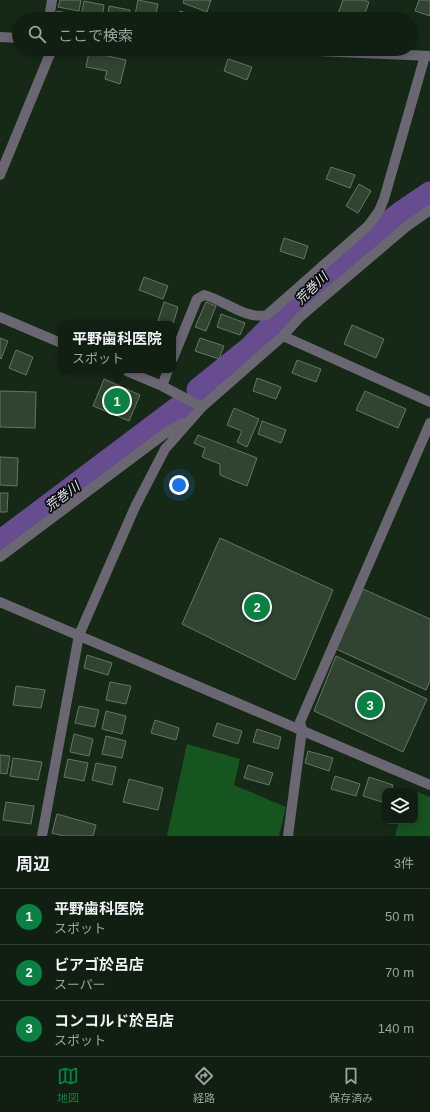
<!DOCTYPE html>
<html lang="ja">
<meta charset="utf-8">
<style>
:root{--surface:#101f11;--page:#19271a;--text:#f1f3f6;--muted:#9ca29f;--line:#303d31;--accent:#0b8043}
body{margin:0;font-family:Helvetica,"Noto Sans JP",sans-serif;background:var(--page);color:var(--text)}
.controls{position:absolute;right:12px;bottom:12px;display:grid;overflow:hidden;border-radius:8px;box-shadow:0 2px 10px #0003}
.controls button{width:36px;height:36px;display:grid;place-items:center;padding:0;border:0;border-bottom:1px solid var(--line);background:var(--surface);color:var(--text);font:20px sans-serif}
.you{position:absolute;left:179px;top:485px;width:14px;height:14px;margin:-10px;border:3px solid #fff;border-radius:50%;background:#1a73e8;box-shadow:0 0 0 6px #1a73e833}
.badge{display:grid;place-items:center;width:26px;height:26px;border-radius:50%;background:var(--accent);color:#fff;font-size:13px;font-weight:700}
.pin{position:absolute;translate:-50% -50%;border:2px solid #fff;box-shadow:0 1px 4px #0006}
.popup{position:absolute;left:58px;top:321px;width:118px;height:52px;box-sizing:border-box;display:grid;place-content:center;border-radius:8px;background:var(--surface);filter:drop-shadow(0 1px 3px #0005);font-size:13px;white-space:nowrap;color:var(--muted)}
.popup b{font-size:15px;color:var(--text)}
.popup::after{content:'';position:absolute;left:50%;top:100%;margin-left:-8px;border:8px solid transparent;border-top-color:var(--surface)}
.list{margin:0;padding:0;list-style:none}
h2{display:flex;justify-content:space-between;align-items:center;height:52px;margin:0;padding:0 16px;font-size:17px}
h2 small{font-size:13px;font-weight:400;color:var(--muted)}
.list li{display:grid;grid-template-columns:26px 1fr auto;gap:12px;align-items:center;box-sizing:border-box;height:56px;padding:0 16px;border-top:1px solid var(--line)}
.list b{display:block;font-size:15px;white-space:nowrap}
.list p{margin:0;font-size:13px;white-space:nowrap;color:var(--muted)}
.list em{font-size:13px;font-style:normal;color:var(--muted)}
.icon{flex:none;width:22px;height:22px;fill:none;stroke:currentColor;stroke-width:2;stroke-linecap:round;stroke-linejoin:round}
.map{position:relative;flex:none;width:430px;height:836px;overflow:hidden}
.search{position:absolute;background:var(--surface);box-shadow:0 2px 10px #0003;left:12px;right:12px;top:12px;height:44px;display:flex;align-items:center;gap:10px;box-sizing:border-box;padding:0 14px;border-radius:22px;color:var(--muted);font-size:15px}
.sheet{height:220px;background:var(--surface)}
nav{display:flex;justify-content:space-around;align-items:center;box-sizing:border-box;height:56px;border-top:1px solid var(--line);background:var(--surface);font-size:11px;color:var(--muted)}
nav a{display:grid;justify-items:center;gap:2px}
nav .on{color:var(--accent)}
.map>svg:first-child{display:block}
.green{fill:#165420}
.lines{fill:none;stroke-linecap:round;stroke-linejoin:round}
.river{stroke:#674c8f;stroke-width:25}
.building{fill:#304431;stroke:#627863}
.minor{stroke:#6b6772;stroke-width:10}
.tertiary{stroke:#6b6772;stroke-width:10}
.labels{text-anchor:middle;stroke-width:3.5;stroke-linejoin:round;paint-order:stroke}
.water-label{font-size:13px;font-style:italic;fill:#e7e1f4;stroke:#070f08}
</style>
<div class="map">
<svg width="430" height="836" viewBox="0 0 430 836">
<rect width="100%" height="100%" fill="#162917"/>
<path class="green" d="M187 744 240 759 234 785 286 807 279 836H167Z
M415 791 430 797V836H395L399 821H415Z"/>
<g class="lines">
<path class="river" d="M199 390 250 349 328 271 402 213 430 194
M0 543 182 406"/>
</g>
<path class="building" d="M60 0H81L79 11 58 7Z
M138 0 158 4 155 19 135 15Z
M184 0H211L207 12 183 3Z
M343 0H364L369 2 363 19H336Z
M419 0H430V16L415 11Z
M84 1 104 5 102 19 81 16Z
M109 6 130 10 128 19H107Z
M57 11 77 15 76 19H55Z
M180 11 204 19H177Z
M89 52 126 60 120 84 105 79 107 71 86 67Z
M228 59 252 67 247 80 224 71Z
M331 167 355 175 350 188 326 179Z
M359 184 371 191 358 213 346 206Z
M284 238 308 246 304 259 280 251Z
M144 277 168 286 163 299 139 290Z
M164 302 178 307 173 324 158 321Z
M206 302 216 306 206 331 195 327Z
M221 314 245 323 240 335 217 327Z
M352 325 384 339 376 358 344 344Z
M0 338 8 341 1 359 0 358Z
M200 338 224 346 219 359 195 351Z
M16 350 33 357 26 375 9 368Z
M297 360 321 369 316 382 292 373Z
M257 378 281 387 276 399 253 391Z
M104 379 140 395 129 421 93 406Z
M0 391 36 392 35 428 0 427Z
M365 391 406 409 398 428 356 410Z
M234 408 259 419 247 447 237 442 242 431 227 425Z
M262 421 286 430 281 443 258 434Z
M198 435 257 458 247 486 220 475V464L202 457 205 448 194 443Z
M0 457 18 458 17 486 0 485Z
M0 493H8L7 512H0Z
M220 538 333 590 295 680 182 624Z
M363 589 430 619V681L426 690 336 649Z
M87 655 112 663 108 675 84 668Z
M336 656 427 699 403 752 314 711Z
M110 682 131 686 126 704 106 700Z
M16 686 45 690 41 708 13 705Z
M79 706 99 710 95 727 75 723Z
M106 711 126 716 122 734 102 729Z
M155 720 179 728 176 740 151 733Z
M217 723 242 731 238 744 213 736Z
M257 729 281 737 278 749 253 742Z
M74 734 93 739 89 756 70 752Z
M106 736 126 741 122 758 102 754Z
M308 751 333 758 329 771 305 763Z
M0 755 10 756 7 774 0 773Z
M13 758 42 762 38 780 10 776Z
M68 759 88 763 84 781 64 777Z
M96 763 116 767 112 785 92 780Z
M248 765 273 773 269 785 244 778Z
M335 776 360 784 356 796 331 789Z
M369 777 393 785 391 791H385V803L363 796Z
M129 779 163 788 158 810 123 802Z
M6 802 34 806 31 824 3 820Z
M57 814 96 825 93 836H64L52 833Z"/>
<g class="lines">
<path class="minor" d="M49 19 52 0
M0 37 19 38
M272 49 430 56
M0 175 52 49
M0 317 61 343
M283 336 430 402
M173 358 197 299 204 295C224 300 246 320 267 315L368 226 379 211 384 199 425 56
M124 370 162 386 202 407
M162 386 168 370
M0 557 167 432 184 423
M42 836 79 635 135 507 165 449 202 407 283 336 300 317 406 227 430 210
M288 836 302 730 300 722 430 423"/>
<path class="tertiary" d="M0 602 430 785"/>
</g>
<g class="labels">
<g class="water-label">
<text transform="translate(311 288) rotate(-45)" y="5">荒巻川</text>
<text transform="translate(62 496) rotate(-37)" y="5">荒巻川</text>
</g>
</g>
</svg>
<div class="controls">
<button><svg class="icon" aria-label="layers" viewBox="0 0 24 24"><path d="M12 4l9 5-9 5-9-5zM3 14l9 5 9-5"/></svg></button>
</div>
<div class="you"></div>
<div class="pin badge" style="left:117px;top:401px">1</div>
<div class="popup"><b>平野歯科医院</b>スポット</div>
<div class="pin badge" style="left:257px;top:607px">2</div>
<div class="pin badge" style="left:370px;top:705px">3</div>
<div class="search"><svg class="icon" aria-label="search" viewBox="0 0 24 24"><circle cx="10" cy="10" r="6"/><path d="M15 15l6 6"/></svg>ここで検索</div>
</div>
<section class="sheet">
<h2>周辺<small>3件</small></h2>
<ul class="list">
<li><span class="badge">1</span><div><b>平野歯科医院</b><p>スポット</p></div><em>50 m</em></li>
<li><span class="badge">2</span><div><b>ビアゴ於呂店</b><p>スーパー</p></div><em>70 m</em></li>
<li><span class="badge">3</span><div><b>コンコルド於呂店</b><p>スポット</p></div><em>140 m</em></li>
</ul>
</section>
<nav>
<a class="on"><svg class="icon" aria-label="map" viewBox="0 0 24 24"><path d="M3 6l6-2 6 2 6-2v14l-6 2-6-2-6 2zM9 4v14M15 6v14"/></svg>地図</a>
<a><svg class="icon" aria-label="directions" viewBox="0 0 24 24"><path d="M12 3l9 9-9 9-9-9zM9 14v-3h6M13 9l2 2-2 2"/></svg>経路</a>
<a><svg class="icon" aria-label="saved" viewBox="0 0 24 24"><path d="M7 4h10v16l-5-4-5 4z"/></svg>保存済み</a>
</nav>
